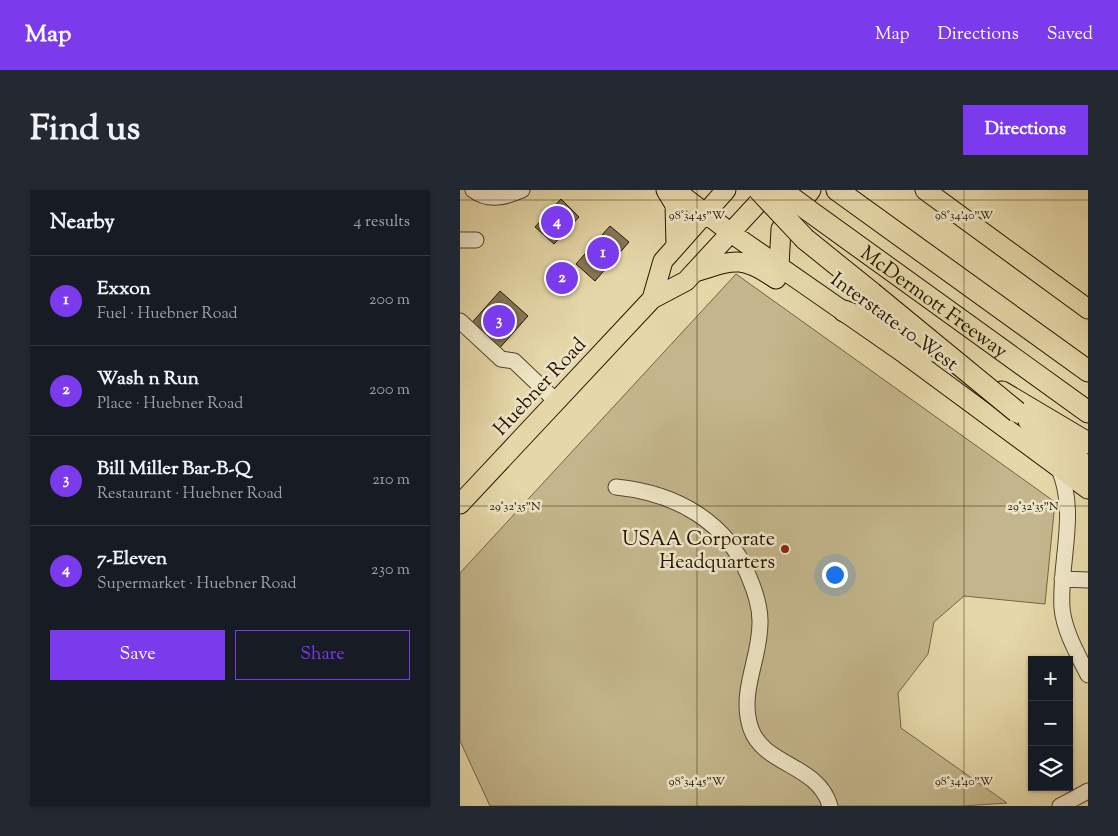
<!DOCTYPE html>
<meta charset="utf-8">
<style>
:root{--surface:#171b24;--page:#242831;--text:#f1f3f6;--muted:#9ea1a6;--line:#363941;--accent:#7c3aed}
body{margin:0;font-family:"Sorts Mill Goudy",serif;background:var(--page);color:var(--text)}
.controls{position:absolute;right:15px;bottom:15px;display:grid;overflow:hidden;border-radius:0px;box-shadow:0 1px 4px #0004}
.controls button{width:45px;height:45px;display:grid;place-items:center;padding:0;border:0;border-bottom:1px solid var(--line);background:var(--surface);color:var(--text);font:25px sans-serif}
.you{position:absolute;left:374px;top:384px;width:18px;height:18px;margin:-12px;border:4px solid #fff;border-radius:50%;background:#1a73e8;box-shadow:0 0 0 8px #1a73e833}
.badge{display:grid;place-items:center;width:32px;height:32px;border-radius:50%;background:var(--accent);color:#fff;font-size:16px;font-weight:700}
.pin{position:absolute;translate:-50% -50%;border:2px solid #fff;box-shadow:0 1px 5px #0006}
.list{margin:0;padding:0;list-style:none}
h2{display:flex;justify-content:space-between;align-items:center;height:65px;margin:0;padding:0 20px;font-size:21px}
h2 small{font-size:16px;font-weight:400;color:var(--muted)}
.list li{display:grid;grid-template-columns:32px 1fr auto;gap:15px;align-items:center;box-sizing:border-box;height:90px;padding:0 20px;border-top:1px solid var(--line)}
.list b{display:block;font-size:19px;white-space:nowrap}
.list p{margin:0;font-size:16px;white-space:nowrap;color:var(--muted)}
.list em{font-size:16px;font-style:normal;color:var(--muted)}
.actions{display:flex;gap:10px;padding:15px 20px}
.actions a{flex:1;padding:11px 0;border:1px solid var(--accent);border-radius:0px;text-align:center;font-size:18px;color:var(--accent)}
.actions .main{background:var(--accent);color:#fff}
.icon{flex:none;width:28px;height:28px;fill:none;stroke:currentColor;stroke-width:2;stroke-linecap:round;stroke-linejoin:round}
.map{position:relative;flex:none;width:628px;height:616px;overflow:hidden;border-radius:0px}
header{display:flex;align-items:center;gap:30px;box-sizing:border-box;height:70px;padding:0 25px;background:var(--accent);color:#fff}
header strong{font-size:24px}
nav{display:flex;gap:28px;margin-inline-start:auto;font-size:18px}
.intro{display:flex;align-items:center;justify-content:space-between;box-sizing:border-box;height:120px;padding:0 30px}
h1{margin:0;font-size:35px}
.button{padding:12px 22px;border-radius:0px;background:var(--accent);color:#fff;font-size:18px;font-weight:700}
main{display:flex;gap:30px;padding:0 30px}
aside{flex:1;background:var(--surface);border-radius:0px;box-shadow:0 1px 4px #0004}
.map>svg:first-child{display:block}
.green{fill:#c4b68c;stroke:#736548}
.building{fill:#877959;stroke:#221403}
.lines{fill:none;stroke-linecap:round;stroke-linejoin:round}
.minor-casing{stroke:#53452c;stroke-width:17}
.major-casing{stroke:#221403;stroke-width:21}
.highway-casing{stroke:#221403;stroke-width:23}
.minor{stroke:#eee5c6;stroke-width:15}
.major{stroke:#e5d7a8;stroke-width:19}
.highway{stroke:#e5d7a8;stroke-width:21}
.highway-bridge-casing{stroke:#221403;stroke-width:23;stroke-linecap:butt}
.highway-bridge{stroke:#e5d7a8;stroke-width:21}
.ticks{fill:none;stroke:#221403;stroke-width:1;stroke-opacity:0.45}
.poi-dot{fill:#8f2418;stroke:#eee5c6;stroke-width:2}
.labels{text-anchor:middle;stroke-width:5;stroke-linejoin:round;paint-order:stroke}
.street-label{font-size:20px;fill:#221403;stroke:#eee5c6}
.poi-label{font-size:20px;fill:#221403;stroke:#eee5c6;text-anchor:end}
.ticks-label{font-size:12px;text-anchor:middle;fill:#221403;stroke:#eee5c6;stroke-width:5;stroke-linejoin:round;paint-order:stroke}
</style>
<header>
<strong>Map</strong>
<nav><a>Map</a><a>Directions</a><a>Saved</a></nav>
</header>
<div class="intro"><h1>Find us</h1><a class="button">Directions</a></div>
<main>
<aside>
<h2>Nearby<small>4 results</small></h2>
<ul class="list">
<li><span class="badge">1</span><div><b>Exxon</b><p>Fuel · Huebner Road</p></div><em>200 m</em></li>
<li><span class="badge">2</span><div><b>Wash n Run</b><p>Place · Huebner Road</p></div><em>200 m</em></li>
<li><span class="badge">3</span><div><b>Bill Miller Bar-B-Q</b><p>Restaurant · Huebner Road</p></div><em>210 m</em></li>
<li><span class="badge">4</span><div><b>7-Eleven</b><p>Supermarket · Huebner Road</p></div><em>230 m</em></li>
</ul>
<div class="actions"><a class="main">Save</a><a>Share</a></div>
</aside>
<div class="map">
<svg width="628" height="616" viewBox="0 0 628 616">
<rect width="100%" height="100%" fill="#e5d7a8"/>
<filter id="stains"><feTurbulence type="fractalNoise" baseFrequency=".004" numOctaves="4"/><feColorMatrix values="0 0 0 0 .2 0 0 0 0 .09 0 0 0 0 .02 0 0 0 .5 -.17"/></filter>
<radialGradient id="worn" r=".72"><stop offset=".6" stop-color="#630" stop-opacity="0"/><stop offset="1" stop-color="#630" stop-opacity=".3"/></radialGradient>
<path class="green" d="M276 84 595 312 585 414 504 406 474 432 468 464 438 503 441 538 547 613 503 616H30L0 551V383Z"/>
<path class="building" d="M101 9 119 27 94 54 75 37Z
M150 36 169 52 135 91 116 74Z
M94 73 97 75 99 73 116 91 108 101 86 83Z
M40 101 68 126 37 161 9 136Z"/>
<g class="lines">
<g class="minor-casing">
<path id="minor" d="M13 0C29 12 46 7 62 0
M0 50H16
M0 131 41 169 54 171 96 211
M599 279C618 324 599 371 602 418 604 441 618 465 628 485
M156 297C215 303 267 331 289 387 295 401 300 417 300 431 301 468 278 502 291 539 304 576 358 574 370 616
M602 389 628 390
M600 616 628 601"/>
</g>
<g class="major-casing">
<path id="major" d="M206 0 215 15 216 55
M215 0 271 43 445 164 628 299
M465 0 628 119
M319 76 321 39 351 0
M235 82C274 70 281 65 316 89
M192 109 203 71 266 0
M0 314 192 109 226 91 310 0"/>
</g>
<g class="highway-casing">
<g id="highway">
<path d="M377 0 628 181"/>
<path id="s1" d="M348 20 628 222"/>
<path d="M345 49 412 103"/>
<path d="M384 121 444 144 473 161"/>
<path d="M542 202 628 253"/>
<path d="M569 231 628 278"/>
</g>
</g>
<use href="#minor" class="minor"/>
<use href="#major" class="major"/>
<use href="#highway" class="highway"/>
<g class="highway-bridge-casing">
<path id="highway-bridge" d="M299 0 345 49
M321 0 348 20
M412 103 557 222"/>
</g>
<use href="#highway-bridge" class="highway-bridge"/>
</g>
<path class="ticks" d="M237 0V616M504 0V616M0 10H628M0 316H628"/>
<circle class="poi-dot" cx="325" cy="359" r="5"/>
<g class="labels">
<g class="street-label">
<text dy="7" stroke="none"><textPath href="#s1" startOffset="156">McDermott Freeway</textPath></text>
<text transform="translate(435 131) rotate(36)" y="7">Interstate 10 West</text>
<text transform="translate(79 196) rotate(-47)" y="7">Huebner Road</text>
</g>
<g class="poi-label">
<text x="315" y="355">USAA Corporate<tspan x="315" dy="23">Headquarters</tspan></text>
</g>
</g>
<g class="ticks-label">
<text x="237" y="29">98°34'45"W</text>
<text x="504" y="29">98°34'40"W</text>
<text x="55" y="320">29°32'35"N</text>
<text x="573" y="320">29°32'35"N</text>
<text x="237" y="595">98°34'45"W</text>
<text x="504" y="595">98°34'40"W</text>
</g>
<rect width="100%" height="100%" filter="url(#stains)"/>
<rect width="100%" height="100%" fill="url(#worn)"/>
</svg>
<div class="controls">
<button>+</button>
<button>−</button>
<button><svg class="icon" aria-label="layers" viewBox="0 0 24 24"><path d="M12 4l9 5-9 5-9-5zM3 14l9 5 9-5"/></svg></button>
</div>
<div class="you"></div>
<div class="pin badge" style="left:143px;top:63px">1</div>
<div class="pin badge" style="left:102px;top:88px">2</div>
<div class="pin badge" style="left:39px;top:131px">3</div>
<div class="pin badge" style="left:97px;top:32px">4</div>
</div>
</main>
